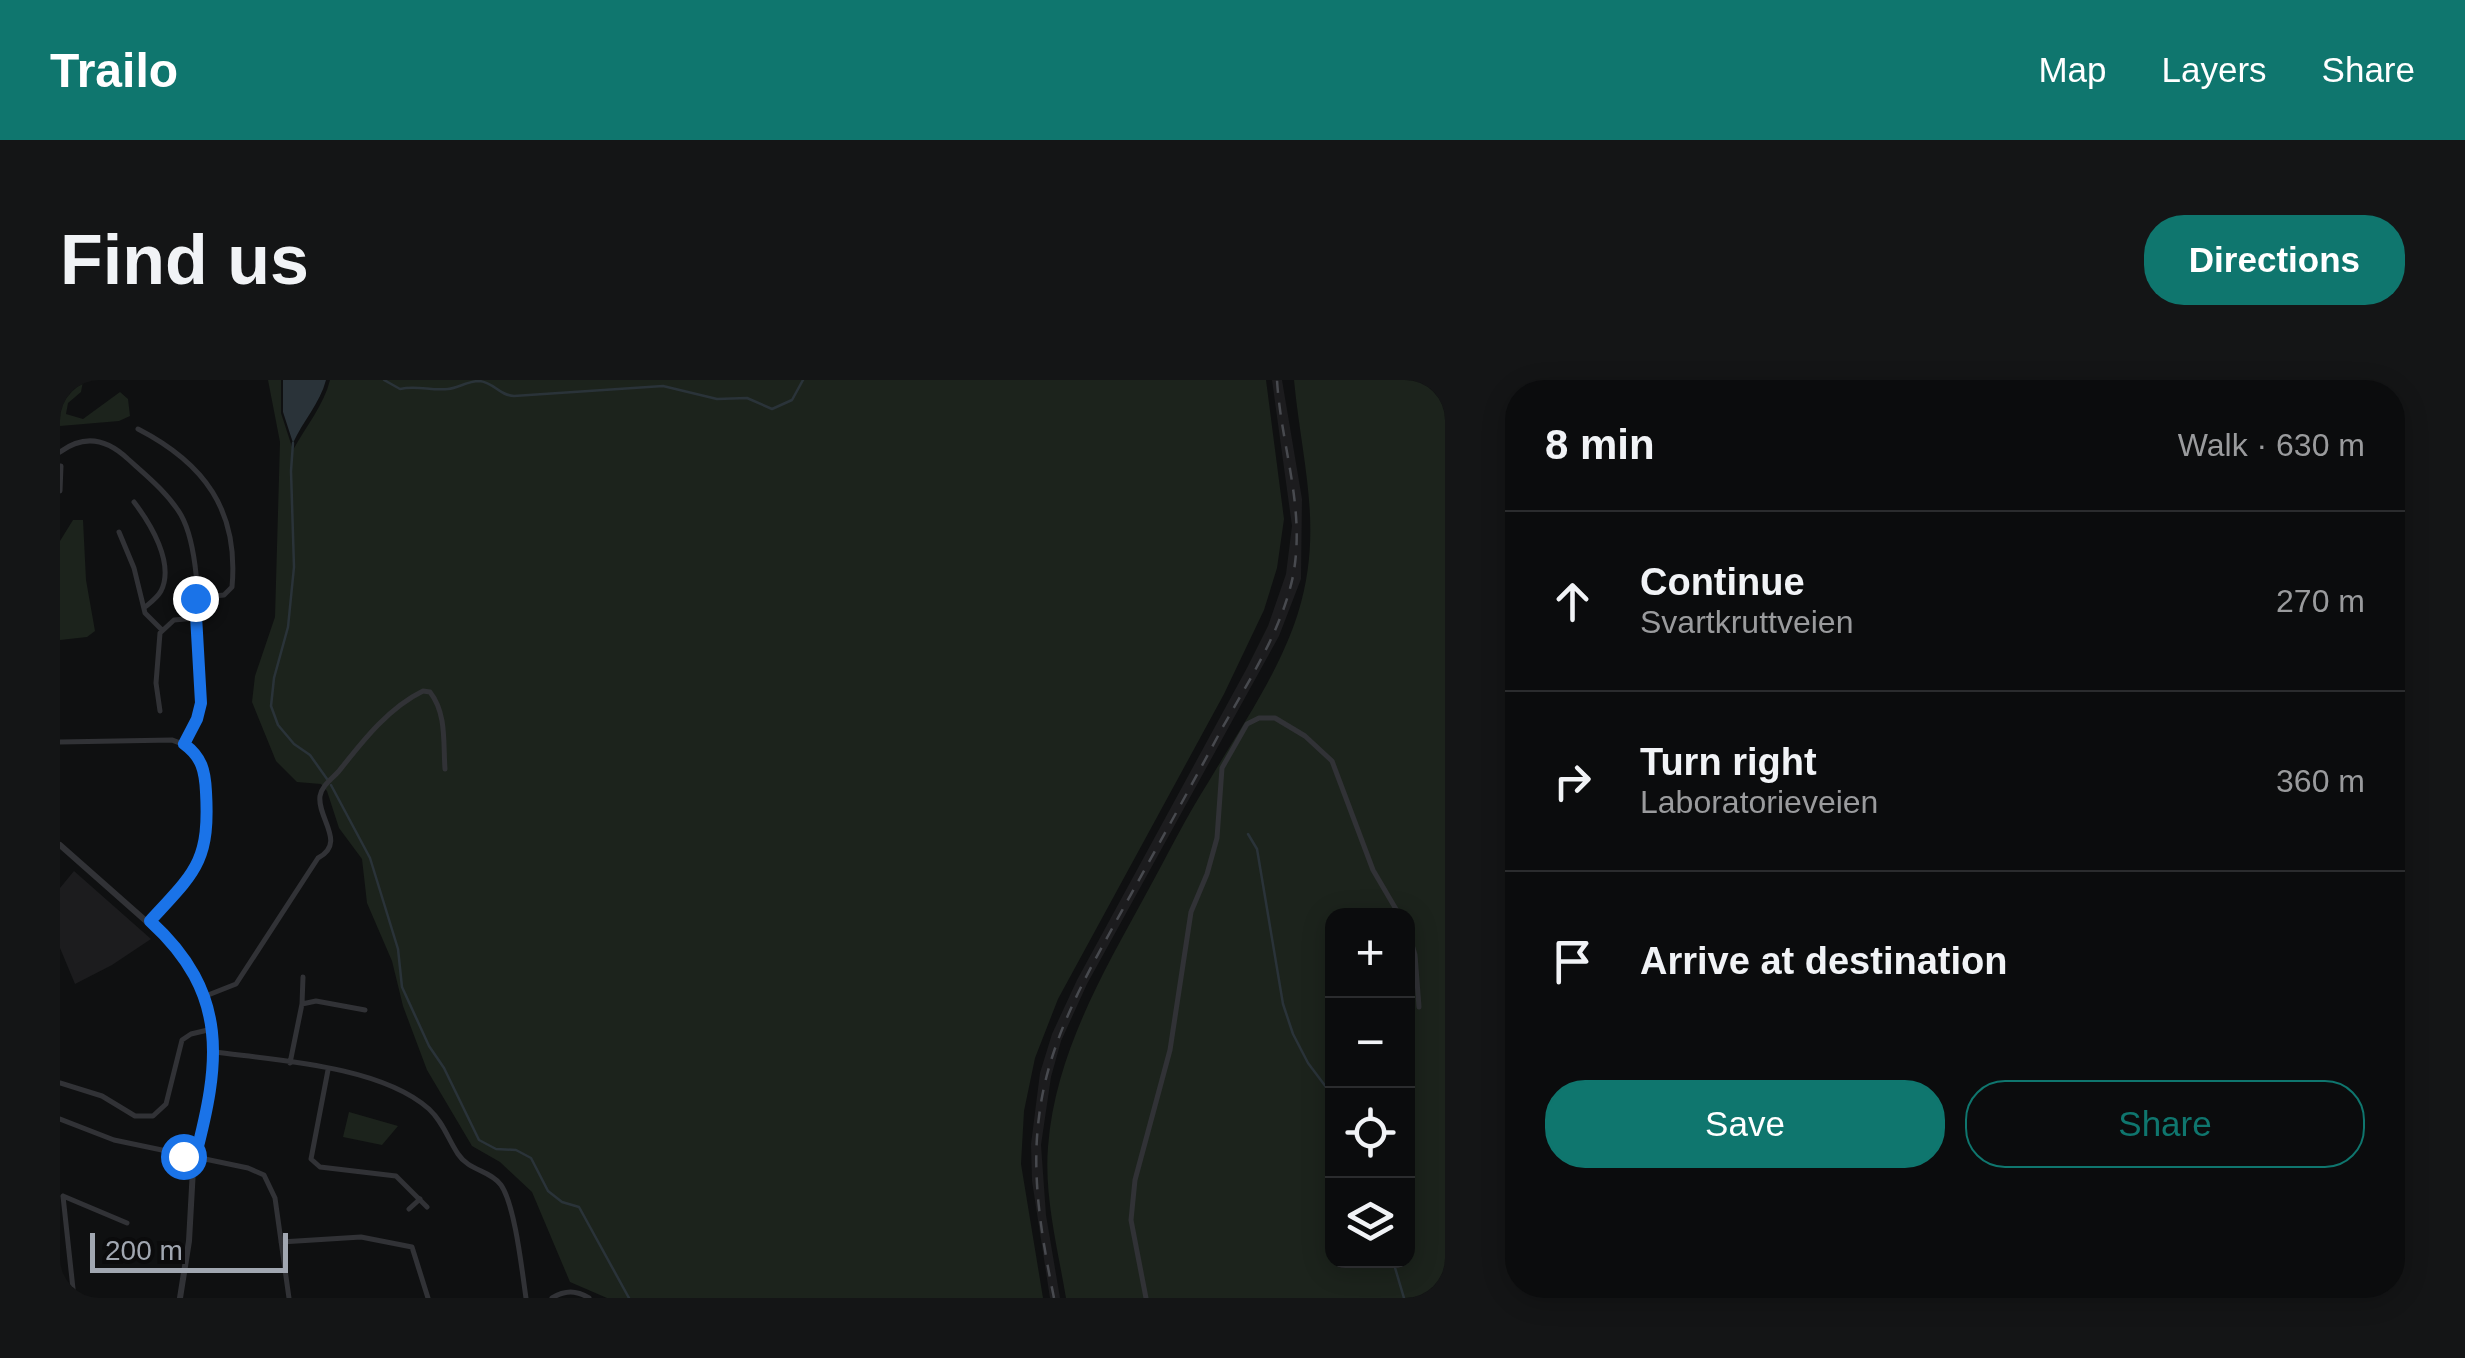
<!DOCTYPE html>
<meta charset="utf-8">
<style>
:root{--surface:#0b0c0d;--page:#141516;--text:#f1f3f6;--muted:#9a9b9d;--line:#2b2c2e;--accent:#0f766e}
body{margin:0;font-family:Helvetica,sans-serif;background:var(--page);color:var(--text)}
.controls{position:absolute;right:30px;bottom:30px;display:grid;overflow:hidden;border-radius:20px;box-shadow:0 5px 25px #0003}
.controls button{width:90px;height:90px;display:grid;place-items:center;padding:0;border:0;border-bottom:2px solid var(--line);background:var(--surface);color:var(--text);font:50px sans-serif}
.scale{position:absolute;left:30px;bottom:25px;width:198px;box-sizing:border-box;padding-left:10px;border:5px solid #a1a7b1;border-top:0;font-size:28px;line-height:35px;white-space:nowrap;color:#a1a7b1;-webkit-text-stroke:8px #0b0b0c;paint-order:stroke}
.stop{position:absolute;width:30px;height:30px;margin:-22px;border:8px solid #1a73e8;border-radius:50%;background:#fff}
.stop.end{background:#1a73e8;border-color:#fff;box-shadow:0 2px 10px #0008}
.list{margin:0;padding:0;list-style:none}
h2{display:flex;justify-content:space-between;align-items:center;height:130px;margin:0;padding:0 40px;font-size:42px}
h2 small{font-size:32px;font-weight:400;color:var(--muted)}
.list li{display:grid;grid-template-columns:65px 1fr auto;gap:30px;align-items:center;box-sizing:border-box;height:180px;padding:0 40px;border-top:2px solid var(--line)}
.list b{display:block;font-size:38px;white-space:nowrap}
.list p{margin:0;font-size:32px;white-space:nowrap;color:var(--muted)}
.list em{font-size:32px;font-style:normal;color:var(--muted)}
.actions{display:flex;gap:20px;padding:30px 40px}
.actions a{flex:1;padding:22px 0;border:2px solid var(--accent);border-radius:40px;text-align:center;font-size:35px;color:var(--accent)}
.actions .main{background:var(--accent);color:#fff}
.icon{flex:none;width:55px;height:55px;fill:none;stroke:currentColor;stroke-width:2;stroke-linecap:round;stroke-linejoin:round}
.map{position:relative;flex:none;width:1385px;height:918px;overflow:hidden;border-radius:40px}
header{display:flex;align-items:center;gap:60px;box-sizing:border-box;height:140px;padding:0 50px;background:var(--accent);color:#fff}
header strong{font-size:48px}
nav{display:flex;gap:55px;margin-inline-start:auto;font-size:35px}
.intro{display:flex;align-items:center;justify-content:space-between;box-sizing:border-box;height:240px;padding:0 60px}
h1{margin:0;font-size:70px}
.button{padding:25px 45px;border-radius:40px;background:var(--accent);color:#fff;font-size:35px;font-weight:700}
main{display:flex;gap:60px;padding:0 60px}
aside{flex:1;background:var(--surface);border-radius:40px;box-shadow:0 5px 25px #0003}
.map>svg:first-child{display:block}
.built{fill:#1c1c1e}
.green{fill:#1c231c;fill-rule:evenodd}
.water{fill:#2a3339}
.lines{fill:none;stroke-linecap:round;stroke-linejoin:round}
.stream{stroke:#2a3339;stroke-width:2.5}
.minor{stroke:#313236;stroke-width:5}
.tertiary{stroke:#313236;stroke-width:6}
.rail{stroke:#484a4f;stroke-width:2.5;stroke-dasharray:12 10;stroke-linecap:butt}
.route{stroke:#1a73e8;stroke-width:12}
</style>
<header>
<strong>Trailo</strong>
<nav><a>Map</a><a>Layers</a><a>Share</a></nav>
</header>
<div class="intro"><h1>Find us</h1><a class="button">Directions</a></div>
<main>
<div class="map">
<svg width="1385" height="918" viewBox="0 0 1385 918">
<rect width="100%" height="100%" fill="#0f1011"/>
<path class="built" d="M1212 0H1222L1242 119 1241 199 1219 256 1027 604 1001 661 991 697 981 765 986 835 1000 918H990L972 801 971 764 980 693 992 654 1017 600 1188 286 1208 246 1226 194 1232 146Z
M14 491 91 559 52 585 15 604 0 568V508Z"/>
<path class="green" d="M0 0 23 1 21 12 8 23 6 34 23 39 60 12 68 19 70 36 59 41 0 46Z
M208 0H221V33L233 70C246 46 264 25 270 0H1206L1224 139 1217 188 1204 230 1164 314 998 619 975 678 964 731 961 784 983 918H547L510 902 472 812 440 782 412 766 367 690 343 626 332 581 307 523 302 479 279 448 267 411 261 404 237 402 216 381 192 322 195 296 215 237 220 62Z
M1234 0H1385V918H1006C998 870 984 816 988 767 995 674 1043 593 1086 514 1107 476 1126 437 1149 401 1181 347 1219 293 1238 233 1264 149 1242 84 1234 0ZM1272 536H1348V881H1272Z
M13 140H23L26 200 35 251 27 257 0 260V161Z
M289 732 338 746 322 765 283 757Z"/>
<path class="water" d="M223 0H266C260 23 243 41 233 63L223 32Z"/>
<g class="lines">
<path class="stream" d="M324 0 340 9C357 5 371 11 388 9 398 8 408 1 419 1 434 2 438 15 454 16L603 6 657 19 687 18 712 29 732 20 743 0
M233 63 231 91 234 187 228 247 214 298 211 326 218 345 234 364 250 375 267 399
M271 405 310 478 338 569 342 607 369 666 384 688 419 760 436 769 456 770 471 778 488 811 502 822 519 827 569 918
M1188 454 1197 469 1223 624 1233 654 1248 683 1272 715
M1333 881 1344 918"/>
<path class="minor" d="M78 49C144 83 179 130 172 207L164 215 135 218
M0 72C24 54 47 59 68 79 87 96 108 113 121 135 144 176 137 267 141 317L137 339 124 364
M0 111 1 86
M74 122C90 143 115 183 101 211 97 218 90 223 84 228
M59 152 74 188 85 233 102 250
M100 331 96 303 100 253 114 240 136 238
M0 362 112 360C157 372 155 453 137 487 126 507 106 524 90 541
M1348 551 1355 575 1359 627
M143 617 176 604 258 478C287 463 257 438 260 416 262 405 272 399 279 391 302 362 328 328 363 311L370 312C387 334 383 363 385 389
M242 624 256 621 305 630
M154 672C216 680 321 686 369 729 383 742 388 759 398 774 409 791 430 790 441 805 455 825 462 891 466 918
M230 683 242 624 243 597
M268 690 251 779 260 787 336 796 367 827
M0 703 42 716 75 736H93L106 724 122 660 131 654 152 649
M0 739 54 760 188 788 204 795 215 818 229 918
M3 816 14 918
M3 816 67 843
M349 829 360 819
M221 862 301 857 352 867 368 918
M492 918C505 910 516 910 529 918
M1086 918 1071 840 1075 800 1110 670 1131 532 1147 494 1157 458 1162 388 1187 344 1199 338H1215L1245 356 1272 381 1313 490 1340 536"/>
<path class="tertiary" d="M0 465 112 564 133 593 149 637 154 693 133 789 129 861 120 918"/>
<path class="rail" d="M994 918C982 859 971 797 979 737 988 660 1027 594 1064 527 1096 469 1128 412 1159 354 1187 303 1221 253 1233 196 1246 128 1221 67 1217 0"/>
</g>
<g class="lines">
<path class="route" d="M123 776 135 778C160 683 170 614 90 541 135 492 150 482 146 412 145 391 142 377 124 364L137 339 141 323 135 218"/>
</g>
</svg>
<div class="controls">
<button>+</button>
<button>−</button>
<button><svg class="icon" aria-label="locate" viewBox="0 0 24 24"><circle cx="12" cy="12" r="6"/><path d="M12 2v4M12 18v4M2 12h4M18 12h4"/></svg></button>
<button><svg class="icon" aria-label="layers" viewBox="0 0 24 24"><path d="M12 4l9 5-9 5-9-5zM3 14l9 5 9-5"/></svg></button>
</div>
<div class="scale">200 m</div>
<div class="stop" style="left:123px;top:776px"></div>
<div class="stop end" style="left:135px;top:218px"></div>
</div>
<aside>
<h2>8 min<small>Walk · 630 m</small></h2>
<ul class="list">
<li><svg class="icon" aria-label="ahead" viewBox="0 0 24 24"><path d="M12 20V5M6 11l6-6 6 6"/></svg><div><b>Continue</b><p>Svartkruttveien</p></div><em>270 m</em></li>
<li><svg class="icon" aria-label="right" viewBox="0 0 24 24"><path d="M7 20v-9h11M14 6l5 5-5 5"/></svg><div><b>Turn right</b><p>Laboratorieveien</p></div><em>360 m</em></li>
<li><svg class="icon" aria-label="arrive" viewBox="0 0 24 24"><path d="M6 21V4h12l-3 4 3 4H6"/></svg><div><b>Arrive at destination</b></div></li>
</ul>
<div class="actions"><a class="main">Save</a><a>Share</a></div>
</aside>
</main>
